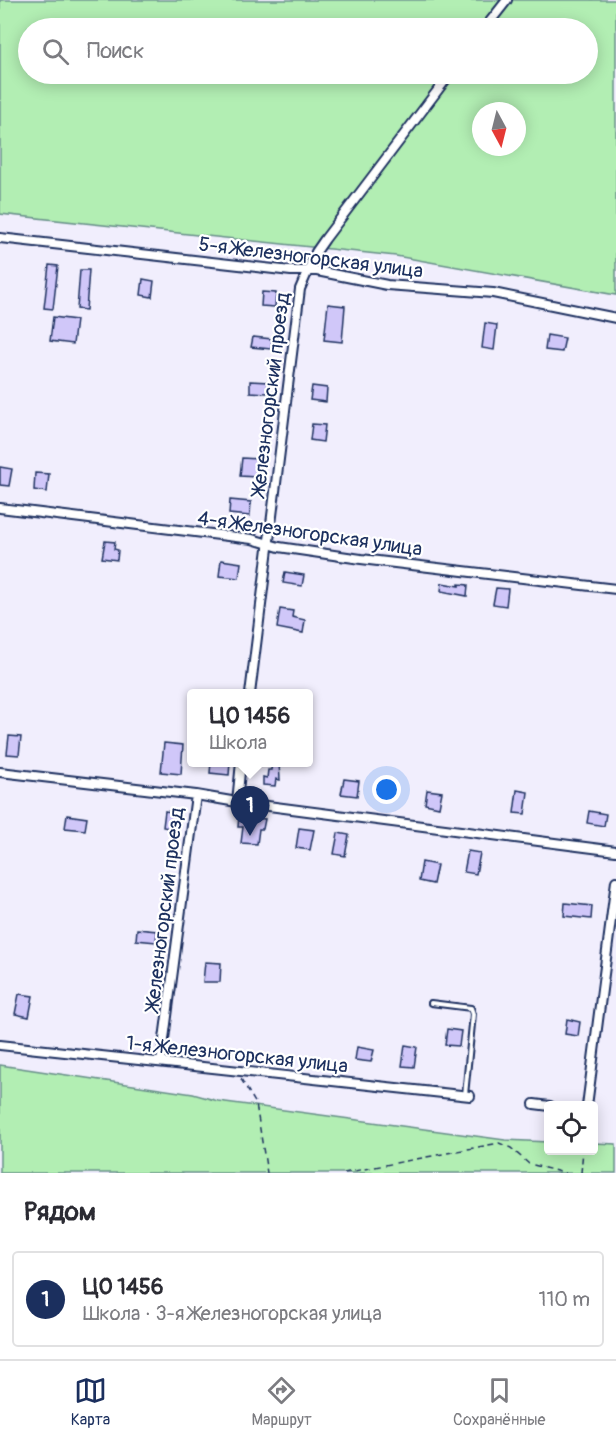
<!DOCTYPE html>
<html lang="ru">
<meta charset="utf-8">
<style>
:root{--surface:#fff;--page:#f7f7f7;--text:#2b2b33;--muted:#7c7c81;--line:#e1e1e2;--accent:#1b2f5e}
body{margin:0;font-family:Pangolin,sans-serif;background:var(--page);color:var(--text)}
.controls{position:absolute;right:18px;bottom:18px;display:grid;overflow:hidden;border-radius:6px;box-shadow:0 3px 15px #0003}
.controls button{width:54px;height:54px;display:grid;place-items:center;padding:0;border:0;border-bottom:2px solid var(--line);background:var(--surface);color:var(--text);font:30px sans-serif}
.compass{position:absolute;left:472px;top:102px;width:54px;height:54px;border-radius:50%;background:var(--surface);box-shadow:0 3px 15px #0003;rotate:173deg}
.you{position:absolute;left:387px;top:790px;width:21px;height:21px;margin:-15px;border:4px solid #fff;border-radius:50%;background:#1a73e8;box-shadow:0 0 0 9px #1a73e833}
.badge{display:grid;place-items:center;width:39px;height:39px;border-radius:50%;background:var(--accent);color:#fff;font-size:20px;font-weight:700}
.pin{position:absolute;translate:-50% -50px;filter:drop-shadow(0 2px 3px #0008)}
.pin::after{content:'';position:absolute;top:32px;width:21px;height:18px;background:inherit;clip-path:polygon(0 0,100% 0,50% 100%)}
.popup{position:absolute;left:187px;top:689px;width:126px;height:78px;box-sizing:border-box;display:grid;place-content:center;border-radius:6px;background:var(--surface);filter:drop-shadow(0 2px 4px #0005);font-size:20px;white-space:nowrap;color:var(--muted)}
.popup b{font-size:22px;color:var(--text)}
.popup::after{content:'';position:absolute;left:50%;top:100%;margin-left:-12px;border:12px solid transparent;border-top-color:var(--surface)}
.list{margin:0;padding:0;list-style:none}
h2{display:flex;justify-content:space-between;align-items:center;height:78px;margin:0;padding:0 24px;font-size:26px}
h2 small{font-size:20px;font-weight:400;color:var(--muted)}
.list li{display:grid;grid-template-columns:39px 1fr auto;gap:18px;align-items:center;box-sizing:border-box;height:96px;margin:0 12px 12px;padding:0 12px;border:2px solid var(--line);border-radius:6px}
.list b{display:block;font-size:22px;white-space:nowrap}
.list p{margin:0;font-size:20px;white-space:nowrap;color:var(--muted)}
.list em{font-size:20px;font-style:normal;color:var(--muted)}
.icon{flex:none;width:33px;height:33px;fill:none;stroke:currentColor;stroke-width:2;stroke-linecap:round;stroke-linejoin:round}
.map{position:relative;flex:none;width:616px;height:1173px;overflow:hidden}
.search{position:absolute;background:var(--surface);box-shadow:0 3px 15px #0003;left:18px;right:18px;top:18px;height:66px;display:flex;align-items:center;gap:15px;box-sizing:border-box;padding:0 21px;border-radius:33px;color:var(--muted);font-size:22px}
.sheet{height:186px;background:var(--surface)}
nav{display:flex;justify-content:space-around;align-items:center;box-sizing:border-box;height:84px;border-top:2px solid var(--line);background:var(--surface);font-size:16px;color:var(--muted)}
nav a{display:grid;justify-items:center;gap:3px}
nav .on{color:var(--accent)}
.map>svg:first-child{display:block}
.green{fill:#b2eeb3;stroke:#668e88;stroke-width:1.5;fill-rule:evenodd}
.building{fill:#d0c7f9;stroke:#1b2f5e;stroke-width:1.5}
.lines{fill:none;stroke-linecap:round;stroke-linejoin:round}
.service-casing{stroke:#1b2f5e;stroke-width:8}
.minor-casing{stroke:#1b2f5e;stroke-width:12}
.path{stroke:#1b2f5e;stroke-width:1.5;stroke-dasharray:6 4.5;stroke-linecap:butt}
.service{stroke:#fff;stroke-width:4}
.minor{stroke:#fff;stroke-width:8}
.labels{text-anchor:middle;stroke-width:4.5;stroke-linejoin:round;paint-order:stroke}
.street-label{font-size:20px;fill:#1b2f5e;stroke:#fff}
</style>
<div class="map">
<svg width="616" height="1173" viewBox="0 0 616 1173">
<rect width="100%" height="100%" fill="#f1eefd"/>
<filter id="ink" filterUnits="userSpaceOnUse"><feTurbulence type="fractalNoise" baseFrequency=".0167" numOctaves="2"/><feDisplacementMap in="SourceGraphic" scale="12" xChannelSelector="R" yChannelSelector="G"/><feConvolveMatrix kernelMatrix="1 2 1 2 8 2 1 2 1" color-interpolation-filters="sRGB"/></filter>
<g filter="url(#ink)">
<path class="green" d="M0 0H616V295L396 256 0 214ZM28 28H588V74H28ZM481 111H517V147H481Z
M0 1065 193 1094 218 1101 505 1140 548 1142V1150H594V1143L616 1144V1173H0Z"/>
<path class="building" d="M49 265 58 266 53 309 44 308Z
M80 270H89L86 310 77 309Z
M143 279 154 281 152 297 141 295Z
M262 292 276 293 275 307 261 306Z
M328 304 345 306 342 342 324 340Z
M53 317 76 320 73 344 50 341Z
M485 323 497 325 494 350 482 348Z
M547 335 565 338 562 352 545 350Z
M253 337 272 339 271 349 251 347Z
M250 381 268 382 267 393 250 392Z
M312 386 327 388 326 402 310 400Z
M312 424 325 425 323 442 310 440Z
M242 458 258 459 256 477 240 476Z
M0 467 12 469 9 486 0 485Z
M35 473 49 474 47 492 34 490Z
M230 500 251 502 250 516 229 514Z
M105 541 115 542 114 549 118 550 117 560 102 558Z
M221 560 241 563 239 578 219 576Z
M285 572 304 575 302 586 283 583Z
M442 583 459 586V584L468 585 467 596 441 591Z
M496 588 508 589 506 606 493 604Z
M280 609 293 611 292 617 305 620 303 633 277 628Z
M9 736 21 737 19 755 7 754Z
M164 743 183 745 181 774 161 772Z
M211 762H230L229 775 210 773Z
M272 762H279L280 780 276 779 275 786 263 785V777L267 778 268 770H271Z
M344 779 359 781 357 796 341 794Z
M427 790 442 792 439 807 425 804Z
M517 790 528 792 525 814 514 813Z
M165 811 176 813 174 829 163 827Z
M589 811 606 814 604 826 587 823Z
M67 815 87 818 85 830 65 828Z
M239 816 265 819 263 829H259L257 844 241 843 243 827H238Z
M299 828 314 830 310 850 296 848Z
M338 833 349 835 345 856 334 854Z
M468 851 480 853 476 874 464 872Z
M422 862 437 865 433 884 419 881Z
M565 903 592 906 591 919 564 916Z
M137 929 157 931 156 942 136 940Z
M205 962 221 963 220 982H203Z
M19 994 33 996 29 1017 15 1014Z
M567 1019 580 1022 578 1036 565 1034Z
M447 1029 461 1031 459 1046 445 1045Z
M405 1045 417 1047 414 1067 402 1066Z
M357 1047 374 1050 371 1062 355 1060Z"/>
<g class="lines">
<g class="service-casing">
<path id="service" d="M431 1003 471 1008 473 1014 465 1095"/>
</g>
<g class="minor-casing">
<path id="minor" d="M485 28 507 0
M0 238 291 271H317L387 285 493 293 616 318
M0 508 252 539 279 547 361 559 616 589
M250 694 300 289 316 252 325 239 450 74
M0 772 196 795 237 802 616 851
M237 802 241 762
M0 1045 470 1096
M161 1062 196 795
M534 1104 550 1106
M587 1106 616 881"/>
</g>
<path class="path" d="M241 1079 256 1104 267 1173
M344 1173 499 1143 511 1148 529 1164 565 1173
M581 1173 583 1150"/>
<use href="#service" class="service"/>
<use href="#minor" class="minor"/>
</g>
</g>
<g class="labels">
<g class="street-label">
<text transform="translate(311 257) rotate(7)" y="7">5-я Железногорская улица</text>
<text transform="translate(270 394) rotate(-83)" y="7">Железногорский проезд</text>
<text transform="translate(310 533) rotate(8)" y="7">4-я Железногорская улица</text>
<text transform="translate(164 909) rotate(-83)" y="7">Железногорский проезд</text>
<text transform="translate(237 1054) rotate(6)" y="7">1-я Железногорская улица</text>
</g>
</g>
</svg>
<div class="controls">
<button><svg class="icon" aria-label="locate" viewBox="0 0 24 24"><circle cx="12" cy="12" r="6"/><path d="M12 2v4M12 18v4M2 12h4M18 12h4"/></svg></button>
</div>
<svg class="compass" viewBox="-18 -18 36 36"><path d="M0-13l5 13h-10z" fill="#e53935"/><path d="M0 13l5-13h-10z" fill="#7c7c81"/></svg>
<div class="you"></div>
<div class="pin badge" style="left:250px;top:836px">1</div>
<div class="popup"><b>ЦО 1456</b>Школа</div>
<div class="search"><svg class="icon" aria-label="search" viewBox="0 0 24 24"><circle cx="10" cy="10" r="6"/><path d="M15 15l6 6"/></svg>Поиск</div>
</div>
<section class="sheet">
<h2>Рядом<small></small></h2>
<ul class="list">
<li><span class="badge">1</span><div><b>ЦО 1456</b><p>Школа · 3-я Железногорская улица</p></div><em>110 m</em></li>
</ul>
</section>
<nav>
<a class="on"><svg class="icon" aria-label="map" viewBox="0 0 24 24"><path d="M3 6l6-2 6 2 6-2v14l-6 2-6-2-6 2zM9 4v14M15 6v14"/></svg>Карта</a>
<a><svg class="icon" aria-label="directions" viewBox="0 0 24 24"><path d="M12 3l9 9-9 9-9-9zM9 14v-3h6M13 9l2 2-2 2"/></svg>Маршрут</a>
<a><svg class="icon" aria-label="saved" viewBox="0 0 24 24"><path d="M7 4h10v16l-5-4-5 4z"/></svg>Сохранённые</a>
</nav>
